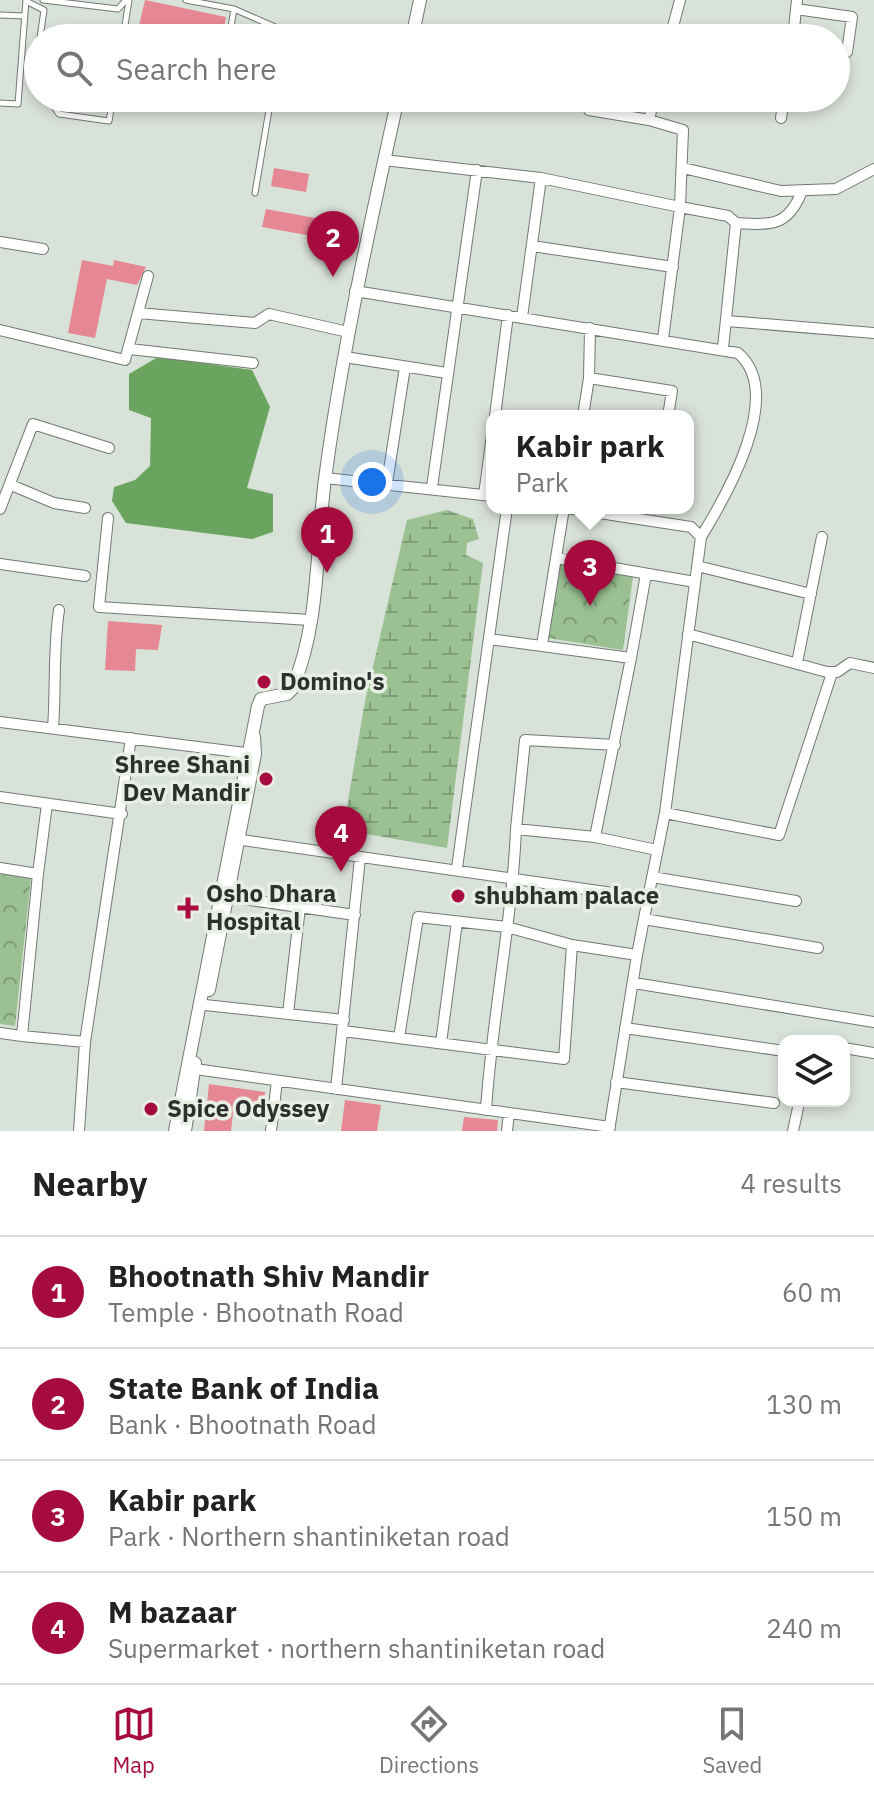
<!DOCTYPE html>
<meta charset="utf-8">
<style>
:root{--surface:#fff;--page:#f6f6f6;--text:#222;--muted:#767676;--line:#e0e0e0;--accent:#a50b3e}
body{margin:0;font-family:"IBM Plex Sans",sans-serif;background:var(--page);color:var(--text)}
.controls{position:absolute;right:24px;bottom:24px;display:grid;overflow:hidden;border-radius:16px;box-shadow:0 4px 12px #0003}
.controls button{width:72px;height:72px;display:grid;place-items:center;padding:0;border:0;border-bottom:2px solid var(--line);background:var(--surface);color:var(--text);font:40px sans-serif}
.you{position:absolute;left:372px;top:482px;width:28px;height:28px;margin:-20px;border:6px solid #fff;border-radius:50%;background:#1a73e8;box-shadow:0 0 0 12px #1a73e833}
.badge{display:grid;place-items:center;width:52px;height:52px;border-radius:50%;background:var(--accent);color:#fff;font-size:26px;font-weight:700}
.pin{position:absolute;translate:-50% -66px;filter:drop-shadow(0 2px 4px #0008)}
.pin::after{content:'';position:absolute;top:42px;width:28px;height:24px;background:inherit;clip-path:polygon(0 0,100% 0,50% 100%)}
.popup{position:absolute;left:486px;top:410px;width:208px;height:104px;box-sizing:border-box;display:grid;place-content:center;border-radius:16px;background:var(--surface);filter:drop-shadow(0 2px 6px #0005);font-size:26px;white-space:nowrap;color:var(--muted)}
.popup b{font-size:30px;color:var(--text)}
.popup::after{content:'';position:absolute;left:50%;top:100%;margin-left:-16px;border:16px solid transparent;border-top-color:var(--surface)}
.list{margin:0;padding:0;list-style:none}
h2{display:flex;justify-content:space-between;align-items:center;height:104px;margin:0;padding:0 32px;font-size:34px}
h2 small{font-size:26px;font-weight:400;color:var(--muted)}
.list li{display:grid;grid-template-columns:52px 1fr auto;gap:24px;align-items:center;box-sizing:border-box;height:112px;padding:0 32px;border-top:2px solid var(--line)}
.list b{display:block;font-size:30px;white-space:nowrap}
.list p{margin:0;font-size:26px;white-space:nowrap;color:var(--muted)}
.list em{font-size:26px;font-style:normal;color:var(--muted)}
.icon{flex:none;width:44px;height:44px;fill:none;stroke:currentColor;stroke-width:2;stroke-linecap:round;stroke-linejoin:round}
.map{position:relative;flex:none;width:874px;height:1131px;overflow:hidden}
.search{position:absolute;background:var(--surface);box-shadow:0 4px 12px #0003;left:24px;right:24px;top:24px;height:88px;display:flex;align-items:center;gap:20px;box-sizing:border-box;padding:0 28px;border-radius:44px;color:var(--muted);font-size:30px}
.sheet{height:552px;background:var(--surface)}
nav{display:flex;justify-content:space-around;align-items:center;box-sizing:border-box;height:112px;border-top:2px solid var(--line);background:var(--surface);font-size:22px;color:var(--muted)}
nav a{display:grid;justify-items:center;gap:4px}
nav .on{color:var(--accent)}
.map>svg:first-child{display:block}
.forest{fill:url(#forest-crowns)}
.wetland{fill:url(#wetland-marsh)}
.water{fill:#6aa45f}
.building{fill:#e68794}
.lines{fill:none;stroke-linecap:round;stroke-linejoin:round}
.service-casing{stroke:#717970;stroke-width:7}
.minor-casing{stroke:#717970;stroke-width:12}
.tertiary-casing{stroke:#717970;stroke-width:14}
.service{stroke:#fff;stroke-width:5}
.minor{stroke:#fff;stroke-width:10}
.tertiary{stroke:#fff;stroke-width:12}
.poi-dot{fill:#a50b3e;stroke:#e7efe5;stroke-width:3}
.labels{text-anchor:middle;stroke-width:7;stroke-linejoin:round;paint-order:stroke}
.poi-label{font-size:24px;font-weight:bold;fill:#2d302c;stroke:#e7efe5;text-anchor:start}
</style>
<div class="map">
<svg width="874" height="1131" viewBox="0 0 874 1131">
<defs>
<pattern id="forest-crowns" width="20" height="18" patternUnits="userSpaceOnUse" patternTransform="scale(2)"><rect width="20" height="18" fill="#9bc193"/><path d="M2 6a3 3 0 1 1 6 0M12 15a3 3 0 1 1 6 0" fill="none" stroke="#7f9d78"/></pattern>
<pattern id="wetland-marsh" width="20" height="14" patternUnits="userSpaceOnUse" patternTransform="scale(2)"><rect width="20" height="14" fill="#9bc193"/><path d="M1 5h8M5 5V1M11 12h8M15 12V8" fill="none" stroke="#7f9d78"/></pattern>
</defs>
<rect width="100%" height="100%" fill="#d9e2d8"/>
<path class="forest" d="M561 563 633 577 623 650 548 638Z
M0 874 31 878 15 1026 0 1024Z"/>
<path class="wetland" d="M447 510 473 519 479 539 467 543 466 555 483 563 447 848 343 830 365 701 407 520Z"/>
<path class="water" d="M158 357 252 370 270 407 247 488 273 494V532L252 539 126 523 112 501 114 487 135 480 150 466 151 418 129 410V374Z"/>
<path class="building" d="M145 0 226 17 222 38H136Z
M274 168 309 174 306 192 271 186Z
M266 209 348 224 345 242 262 227Z
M82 260 113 266 114 260 146 267 137 285 107 279 95 338 68 333Z
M108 621 162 625 158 650 136 649 135 671 105 670Z
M209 1084 265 1092 263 1108 234 1104 231 1131H204Z
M345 1100 381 1105 377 1131H341Z
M464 1117 498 1120 497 1131H462Z"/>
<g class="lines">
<g class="service-casing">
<path id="service" d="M43 0 118 9 126 0
M186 0 234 9 282 30 281 38
M26 1 44 10 40 38
M0 15 25 16
M123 38 129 0
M229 38 234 9
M38 57V83
M48 98 59 114 109 121 113 98
M0 103 18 104 26 0
M255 193 271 98"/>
</g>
<g class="minor-casing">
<path id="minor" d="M796 9 852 17 847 52
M670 38 680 0
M793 38 797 0
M589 110 649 120 683 130 680 207 728 216 736 223 723 348
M781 118 784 98
M649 120 654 98
M384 160 541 178 522 317
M683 168 781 191 836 189 874 169
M541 178 680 207 663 339
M736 223C771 225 788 227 802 191
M0 242 43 249
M532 246 673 267
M355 291 738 353C786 394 725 498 701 537
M138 313 255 323 269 314 348 332
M727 321 874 333
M590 328 589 378 672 391 668 416
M0 330 125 360 148 276
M130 349 253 363
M345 357 447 373
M495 416 508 315
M583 416 589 378
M325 478 492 496
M387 483 405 367
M11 485 54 503 85 508
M432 487 477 170
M484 495 492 435
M0 509 33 424 109 448
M108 518 99 607 310 620
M556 558 695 582
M0 564 85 576
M697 566 811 594
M688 634 827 672H837L850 663 874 668
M542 645 564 508
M631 658 646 574
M797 663 822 537
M0 722 253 754
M53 728C56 688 53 649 59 610
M0 797 122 814
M665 813 779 835 832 673
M516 829 525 740 615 745
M595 837 657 850
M235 839 648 898 665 813 701 537 691 527 567 508
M0 868 38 874 22 1036 0 1033
M457 868 507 508
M38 874 47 804
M652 877 796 901
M229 897 355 915
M644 919 818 948
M637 955 648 898
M634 983 874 1022
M205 1005 344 1020
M288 1014 300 907
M625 1028 784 1051
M343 1031 564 1059 572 945 637 955 609 1131
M22 1036 85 1042
M399 1038 418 917 507 927 572 945
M441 1043 457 922
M844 1048 874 1053
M188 1068 610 1127
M616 1082 774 1103
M336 1089 360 858
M486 1110C492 1016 512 923 516 829L595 837 631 658 489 639
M79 1131 85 1042 131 738
M271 1131 277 1081
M507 1131 509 1113
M793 1131 799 1103"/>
</g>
<g class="tertiary-casing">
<path id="tertiary" d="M412 38 420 0
M209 990 255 754 254 737
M175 1131 258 706 261 699 287 694 292 689C320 625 316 547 325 479 342 351 370 224 398 98
M185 1131 195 1063"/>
</g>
<use href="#service" class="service"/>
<use href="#minor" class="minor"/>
<use href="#tertiary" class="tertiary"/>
</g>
<g class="poi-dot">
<circle cx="264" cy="682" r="8"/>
<circle cx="266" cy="779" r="8"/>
<circle cx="458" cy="896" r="8"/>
<path d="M184 896h8v8h8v8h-8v8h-8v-8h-8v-8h8z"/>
<circle cx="151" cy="1109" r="8"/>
</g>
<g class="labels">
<g class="poi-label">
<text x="280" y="690">Domino's</text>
<text x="250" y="773" text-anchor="end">Shree Shani<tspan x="250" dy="28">Dev Mandir</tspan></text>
<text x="206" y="902">Osho Dhara<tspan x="206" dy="28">Hospital</tspan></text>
<text x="474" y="904">shubham palace</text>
<text x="167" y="1117">Spice Odyssey</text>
</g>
</g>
</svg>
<div class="controls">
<button><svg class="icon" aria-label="layers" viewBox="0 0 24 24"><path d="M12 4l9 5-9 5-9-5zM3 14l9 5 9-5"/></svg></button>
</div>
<div class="you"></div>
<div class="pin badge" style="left:327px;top:573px">1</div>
<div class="pin badge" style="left:333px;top:277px">2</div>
<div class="pin badge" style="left:590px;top:606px">3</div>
<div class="popup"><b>Kabir park</b>Park</div>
<div class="pin badge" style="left:341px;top:872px">4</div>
<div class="search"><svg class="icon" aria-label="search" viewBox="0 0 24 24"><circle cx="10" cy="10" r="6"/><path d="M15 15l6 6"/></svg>Search here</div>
</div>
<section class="sheet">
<h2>Nearby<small>4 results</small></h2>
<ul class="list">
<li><span class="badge">1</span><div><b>Bhootnath Shiv Mandir</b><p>Temple · Bhootnath Road</p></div><em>60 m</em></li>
<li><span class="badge">2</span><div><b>State Bank of India</b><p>Bank · Bhootnath Road</p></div><em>130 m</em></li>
<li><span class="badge">3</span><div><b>Kabir park</b><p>Park · Northern shantiniketan road</p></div><em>150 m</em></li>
<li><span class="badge">4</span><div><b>M bazaar</b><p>Supermarket · northern shantiniketan road</p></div><em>240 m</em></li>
</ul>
</section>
<nav>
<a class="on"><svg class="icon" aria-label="map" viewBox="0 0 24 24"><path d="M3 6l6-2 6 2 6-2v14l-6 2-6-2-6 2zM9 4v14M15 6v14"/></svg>Map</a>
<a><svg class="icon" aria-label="directions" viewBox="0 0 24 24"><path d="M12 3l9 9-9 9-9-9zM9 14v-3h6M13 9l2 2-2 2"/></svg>Directions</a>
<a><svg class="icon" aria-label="saved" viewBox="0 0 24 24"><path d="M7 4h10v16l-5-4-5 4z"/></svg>Saved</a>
</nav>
